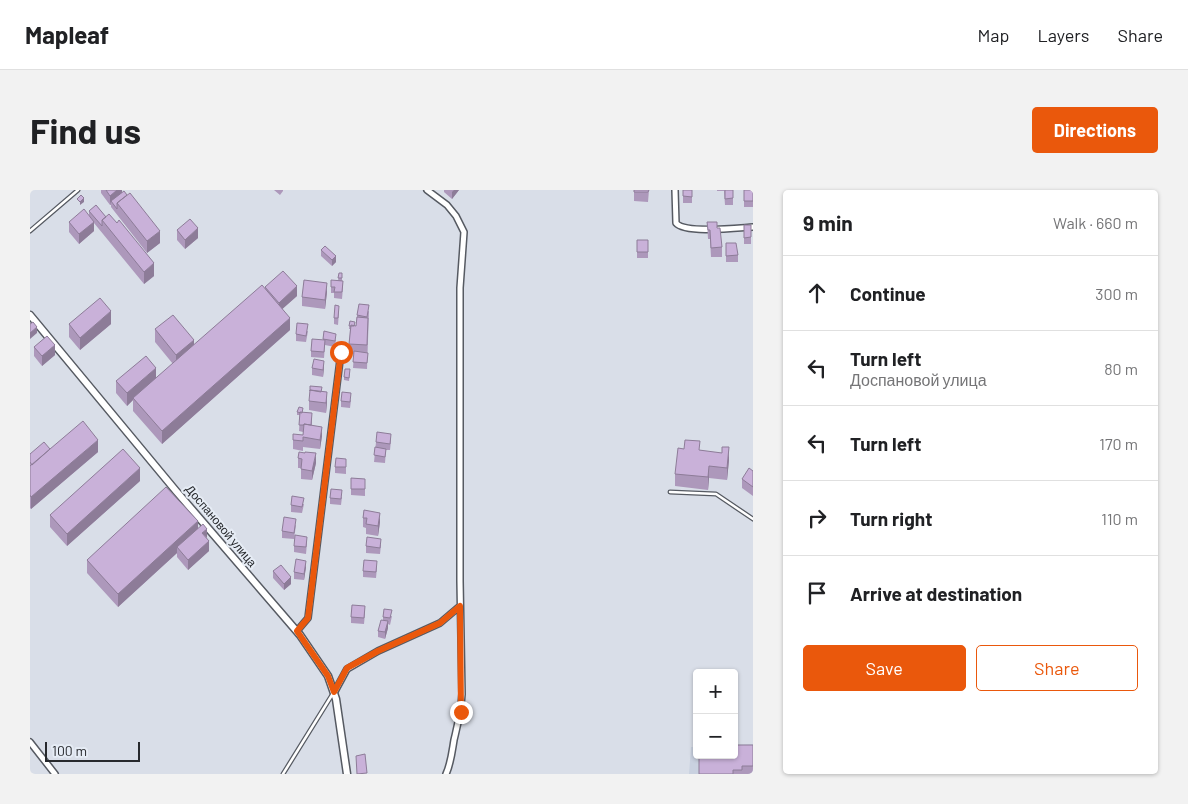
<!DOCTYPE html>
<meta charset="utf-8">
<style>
:root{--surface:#fff;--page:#f2f2f2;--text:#202124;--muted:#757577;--line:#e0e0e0;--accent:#ea580c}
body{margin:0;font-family:Barlow,sans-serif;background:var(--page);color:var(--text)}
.controls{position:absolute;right:15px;bottom:15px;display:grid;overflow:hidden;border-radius:5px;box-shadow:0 1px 4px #0004}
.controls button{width:45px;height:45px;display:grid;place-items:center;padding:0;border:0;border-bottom:1px solid var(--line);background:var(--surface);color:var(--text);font:25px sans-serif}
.scale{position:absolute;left:15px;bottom:12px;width:95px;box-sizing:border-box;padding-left:5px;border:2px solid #27292d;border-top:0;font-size:14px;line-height:18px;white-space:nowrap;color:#27292d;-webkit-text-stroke:4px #e6ecf5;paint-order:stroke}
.stop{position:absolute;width:15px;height:15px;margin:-11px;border:4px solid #ea580c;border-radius:50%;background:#fff}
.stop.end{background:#ea580c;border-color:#fff;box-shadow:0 1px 5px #0008}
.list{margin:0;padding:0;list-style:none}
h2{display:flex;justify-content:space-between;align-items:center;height:65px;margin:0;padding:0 20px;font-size:21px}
h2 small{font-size:16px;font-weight:400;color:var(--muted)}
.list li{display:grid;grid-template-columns:32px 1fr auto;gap:15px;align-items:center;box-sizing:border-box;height:75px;padding:0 20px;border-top:1px solid var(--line)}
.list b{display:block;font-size:19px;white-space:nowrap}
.list p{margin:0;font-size:16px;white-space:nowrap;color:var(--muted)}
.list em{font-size:16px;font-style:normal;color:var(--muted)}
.actions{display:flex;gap:10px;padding:15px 20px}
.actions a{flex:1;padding:11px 0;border:1px solid var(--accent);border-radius:5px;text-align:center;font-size:18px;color:var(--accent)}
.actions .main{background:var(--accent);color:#fff}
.icon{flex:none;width:28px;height:28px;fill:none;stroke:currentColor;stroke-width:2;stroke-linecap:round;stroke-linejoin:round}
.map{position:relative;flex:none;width:723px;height:584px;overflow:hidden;border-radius:5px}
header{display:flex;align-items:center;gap:30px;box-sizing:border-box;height:70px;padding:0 25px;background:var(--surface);border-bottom:1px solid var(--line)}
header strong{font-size:24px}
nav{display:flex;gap:28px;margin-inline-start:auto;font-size:18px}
.intro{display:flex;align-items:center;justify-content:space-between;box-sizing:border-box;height:120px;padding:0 30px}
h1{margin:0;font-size:35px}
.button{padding:12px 22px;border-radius:5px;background:var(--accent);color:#fff;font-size:18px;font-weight:700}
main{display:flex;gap:30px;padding:0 30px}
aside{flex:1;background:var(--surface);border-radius:5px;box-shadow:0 1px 4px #0004}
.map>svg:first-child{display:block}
.built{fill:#c9d1e0}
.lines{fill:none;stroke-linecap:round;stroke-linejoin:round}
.service-casing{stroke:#565a62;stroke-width:5}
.minor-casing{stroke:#565a62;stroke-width:8}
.tertiary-casing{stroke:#565a62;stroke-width:9}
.service{stroke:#fff;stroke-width:2.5}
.minor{stroke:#fff;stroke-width:5}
.tertiary{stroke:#fff;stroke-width:6}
.wall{fill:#ad98bb}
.shaded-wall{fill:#8d7c98}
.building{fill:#c9b1d9;stroke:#8d7c98}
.route{stroke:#ea580c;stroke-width:6}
.labels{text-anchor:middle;stroke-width:4;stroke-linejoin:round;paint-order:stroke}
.street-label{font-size:12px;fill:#27292d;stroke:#e6ecf5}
</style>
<header>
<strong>Mapleaf</strong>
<nav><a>Map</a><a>Layers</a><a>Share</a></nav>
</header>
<div class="intro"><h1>Find us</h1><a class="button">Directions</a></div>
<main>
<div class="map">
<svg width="723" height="584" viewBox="0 0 723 584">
<rect width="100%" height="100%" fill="#d9dee8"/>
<path class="built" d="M723 554V584H659L661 557H667V565H704V555Z"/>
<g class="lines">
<g class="service-casing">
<path id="service" d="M0 41 48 0
M640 302 686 304 723 329
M253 584 302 505"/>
</g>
<g class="minor-casing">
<path id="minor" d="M397 0 417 15 426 26 434 42 430 98V391L432 504C431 522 428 533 424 550 422 562 421 573 416 584
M645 0 646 33C655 44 707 38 723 37
M267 441 278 428 311 162
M304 503 317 479 348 461 410 433 430 416
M0 552 25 584"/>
</g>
<g class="tertiary-casing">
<path id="tertiary" d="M0 125 146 301 270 445 298 486 306 509 317 584"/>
</g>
<use href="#service" class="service"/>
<use href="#minor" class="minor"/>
<use href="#tertiary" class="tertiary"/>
</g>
<path class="wall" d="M71 0H92V2L130 53 117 63 81 17V15H80L71 3Z
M244 0H253V1L250 5Z
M414 0H429L422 9 414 2Z
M604 0H619L618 12 604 11Z
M653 0H662V13H653Z
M687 0H703V15H695L694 1H687Z
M714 0H723V17H714Z
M66 15 124 86 114 94 64 33V41L49 54 39 42V32L59 26V21Z
M677 32 687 38 692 57V67H681L680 49H678Z
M714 35H721V54H714Z
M147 40 168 48 155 59 147 50Z
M607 50H618V68H607Z
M696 53 708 65V72H696Z
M291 60 306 72 302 76 291 66Z
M309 83H312V91L313 97 312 109 304 108V103H301V97L308 91Z
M235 97 267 106 252 119 260 140 132 254 103 221V210L97 216 86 203V191L126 188 143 174 125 152V139L164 155 235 99Z
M297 102 295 119 272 116V107Z
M339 121 337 179 323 178 324 164H319L320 139H319L320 131 325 136H326L327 125Z
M309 122 308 135 304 134V128Z
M39 134H81L50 160 39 147Z
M278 141 276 152 266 151V144Z
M294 141 306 150 305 157 295 155 294 168 281 167V161L293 150Z
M4 157 25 165 12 176 4 166Z
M294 177 293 187 282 185V178Z
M320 182 319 191 314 190V187Z
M292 202 297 212 296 223 279 220V211Z
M321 210 320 218 311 217V211Z
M267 222 273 223 282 230V235L292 246 290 259 273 257V261L263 259V250L273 245V242L269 241 270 225H267Z
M361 250 360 260H356L355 273 344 272 346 252Z
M20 259 68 262 1 319 0 318V264Z
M670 260 699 270 697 290 679 288 678 300 645 296V284Z
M275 263 286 273 282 290 271 289V278H268V268Z
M316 275V284L305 283V277Z
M723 281V306L712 298V289Z
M321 288 335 289V306L321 305Z
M110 291 37 356 20 337V325Z
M312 307 311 315 300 314V308Z
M274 314 272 323 261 322V315Z
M334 320 350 332 348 346 336 344V338L333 337V328Z
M266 335 264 349 252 348V341Z
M168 339 177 348 179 361 158 380 147 367V363L88 417 57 383V370Z
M277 353 276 364 264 362V356Z
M351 355 350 364 336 363V356Z
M276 377 274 390 264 389V382Z
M347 377 346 388 333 387V381Z
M243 381 261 394 254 400 243 388Z
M335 423 334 434 321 433V427Z
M362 426 360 435 358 434V438L355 449 348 447V441L353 430V427Z
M723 555V584H669Z"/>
<path class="shaded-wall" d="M87 0H92V6L81 11 80 15V6Z
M424 0H429L422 9V2Z
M54 8V12L50 15V12Z
M64 32V41L49 54V44Z
M168 38V48L155 59V50Z
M130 41V53L117 63V51Z
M306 66V72L302 76V70Z
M124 73V86L114 94V82Z
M297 93V102L295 119V110Z
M267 96V106L249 122V113Z
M81 121V134L50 160V148Z
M260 128V140L132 254V241Z
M7 137V143L0 149V143Z
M164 150V163L146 177V165Z
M25 155V165L12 176V166Z
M294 171V177L293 187V180Z
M126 178V191L103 208V210L97 216V203Z
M297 202V212L296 223V213Z
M292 237V246L290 259V250Z
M68 250V262L1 319V307Z
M699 257V270L697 290V278Z
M286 263V273L282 290V281Z
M679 276V288L678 300V287Z
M110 278V291L37 356V344Z
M350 323V332L348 346V336Z
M168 331V344L147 357V363L88 417V404Z
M177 339V348L172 343Z
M179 351V361L158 380V370Z
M276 371V377L274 390V384Z
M261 387V394L254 400V394Z
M358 431V438L355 449V442Z"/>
<path class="building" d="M76 0H87L80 6Z
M604 0H619L618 2H604Z
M653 0H662V7L653 6Z
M695 0H703V8L695 9Z
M714 0H723V11H714Z
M94 1 97 5 87 13V19L81 11Z
M100 3 130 41 117 51 87 13Z
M51 5 54 8 50 12 47 9Z
M66 15 76 27 72 30V36L59 21Z
M54 19 64 32 49 44 39 32Z
M79 24 87 33 89 30 124 73 114 82 72 30Z
M160 29 168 38 155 50 147 40Z
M677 32H687V38H690L692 57 681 58 680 40H678Z
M714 35H721V47L714 48Z
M607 50H618V62H607Z
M696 53H706L708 65 696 66Z
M295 56 306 66 302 70 291 60Z
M253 81 267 96 249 113 235 97Z
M309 83H312V88H308Z
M274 90 297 93 295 110 272 107Z
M301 90 313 91 312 102H304L305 97H301Z
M232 95 260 128 132 241 103 208Z
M70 108 81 121 50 148 39 134Z
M329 114 339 115 337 127 327 125Z
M305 115 309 116 308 128H304Z
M143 125 164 150 146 165 125 139Z
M327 127 338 128 337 155 319 154 321 135 326 136Z
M320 131 325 132 324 136H319Z
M3 132 7 137 0 143V134Z
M267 133 278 134 276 146 266 144Z
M294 141 306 144 305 151 293 149Z
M17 146 25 155 12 166 4 157Z
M282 149 295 150 294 162 281 161Z
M324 161 338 163 337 173 323 172Z
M116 166 126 178 97 203 86 191Z
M284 169 294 171 293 180 282 178Z
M315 179H320L319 188 314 187Z
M280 196 292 197 291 202 280 200V201Z
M280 200 297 202 296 213 279 211Z
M312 202 321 203 320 212 311 211Z
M269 217 273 218 272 223 267 222Z
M270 222 282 223 281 235 274 234V235H269Z
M53 231 68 250 1 307 0 305V276Z
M274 234 292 237 290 250 273 247V251L263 250V244L273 245Z
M347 242 361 244 360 254 346 252Z
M655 250 670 251 669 260 692 263V257H699L697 278 679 276 678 287 645 284 648 258 654 259Z
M14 252 20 259 2 275 0 272V264Z
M345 257 356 259 355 267 344 265Z
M93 259 110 278 37 344 20 325Z
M269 262 275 263V262L286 263 282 281 271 279 272 269 268 268Z
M306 268 316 269V277H305Z
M719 278 723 281V297L712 289Z
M321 288 335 289V299H321Z
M136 297 168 331 88 404 57 370Z
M301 299 312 300 311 309 300 308Z
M262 306 274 308 272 317 261 315Z
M334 320 350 323 348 336 336 334 337 328H333Z
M254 327 266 329 264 343 252 341Z
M173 334 177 339 172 343 179 351 158 370 147 357Z
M265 345 277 347 276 357 264 356Z
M337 347 351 349 350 358 336 356Z
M266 369 276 371 274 384 264 382Z
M334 370 347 371 346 382 333 381Z
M251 375 261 387 254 394 243 381Z
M322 415 335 416 334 428 321 427Z
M354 419 362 420 360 428 353 427Z
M351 430 358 431 355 442 348 441Z
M704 555H723V576H712V580H703V584H669V565H704Z
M335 564 337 583 327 584 326 566Z"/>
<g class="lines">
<path class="route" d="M311 162 278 428 267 441 298 486 304 502 317 478 348 461 410 433 430 416 431 522"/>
</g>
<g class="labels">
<g class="street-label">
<text transform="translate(191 336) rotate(50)" y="4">Доспановой улица</text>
</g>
</g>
</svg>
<div class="controls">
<button>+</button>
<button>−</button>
</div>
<div class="scale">100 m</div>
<div class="stop" style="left:311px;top:162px"></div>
<div class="stop end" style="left:431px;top:522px"></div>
</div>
<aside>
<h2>9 min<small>Walk · 660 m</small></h2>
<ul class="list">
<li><svg class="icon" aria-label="ahead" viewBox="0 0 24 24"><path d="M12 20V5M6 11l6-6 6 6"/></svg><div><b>Continue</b></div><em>300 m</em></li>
<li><svg class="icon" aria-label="left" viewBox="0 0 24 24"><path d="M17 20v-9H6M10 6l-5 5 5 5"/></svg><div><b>Turn left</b><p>Доспановой улица</p></div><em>80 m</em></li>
<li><svg class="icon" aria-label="left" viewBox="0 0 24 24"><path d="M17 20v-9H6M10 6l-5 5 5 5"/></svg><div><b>Turn left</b></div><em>170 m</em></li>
<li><svg class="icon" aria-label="right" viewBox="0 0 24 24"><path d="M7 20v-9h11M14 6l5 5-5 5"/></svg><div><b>Turn right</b></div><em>110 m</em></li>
<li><svg class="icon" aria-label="arrive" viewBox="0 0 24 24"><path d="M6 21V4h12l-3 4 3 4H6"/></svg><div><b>Arrive at destination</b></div></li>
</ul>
<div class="actions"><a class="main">Save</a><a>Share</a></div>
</aside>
</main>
